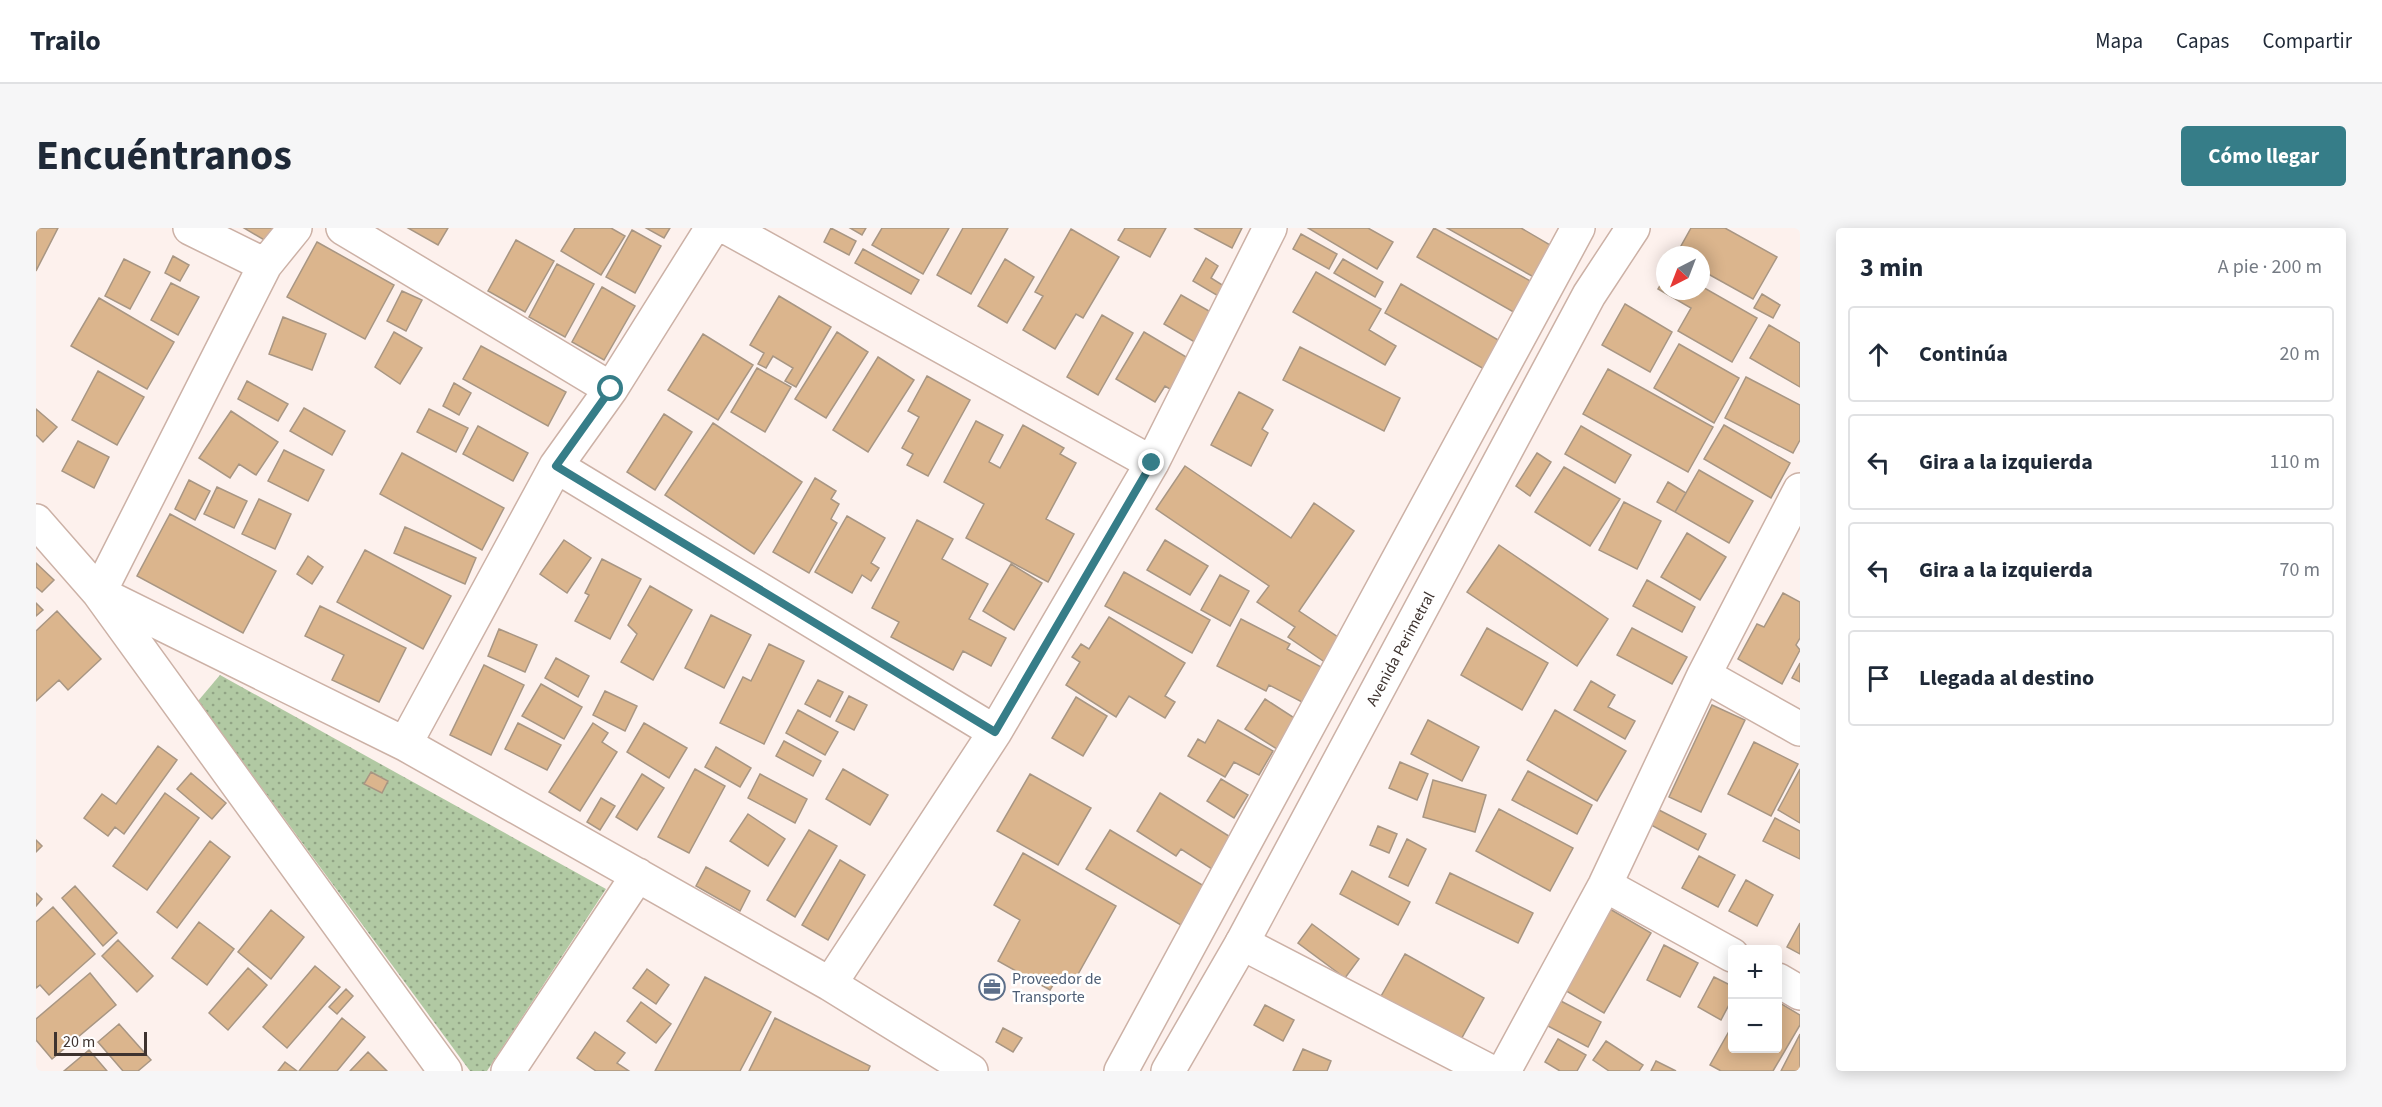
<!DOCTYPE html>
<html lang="es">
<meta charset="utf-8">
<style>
:root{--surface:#fff;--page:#f6f6f7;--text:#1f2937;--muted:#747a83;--line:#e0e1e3;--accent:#367d88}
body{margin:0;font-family:"Source Sans 3",sans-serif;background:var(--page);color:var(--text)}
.controls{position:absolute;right:18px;bottom:18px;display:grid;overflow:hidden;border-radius:6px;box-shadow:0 3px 15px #0003}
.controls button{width:54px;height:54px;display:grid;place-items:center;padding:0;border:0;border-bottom:2px solid var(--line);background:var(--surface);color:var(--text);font:30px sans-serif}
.compass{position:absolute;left:1620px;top:18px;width:54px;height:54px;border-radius:50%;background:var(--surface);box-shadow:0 3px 15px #0003;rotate:222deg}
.scale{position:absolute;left:18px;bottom:15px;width:93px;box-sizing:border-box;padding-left:6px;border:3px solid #3e332f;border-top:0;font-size:16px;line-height:21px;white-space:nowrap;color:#3e332f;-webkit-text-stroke:4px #fff;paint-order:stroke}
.stop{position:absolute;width:18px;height:18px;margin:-14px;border:4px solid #367d88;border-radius:50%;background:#fff}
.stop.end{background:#367d88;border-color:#fff;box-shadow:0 2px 6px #0008}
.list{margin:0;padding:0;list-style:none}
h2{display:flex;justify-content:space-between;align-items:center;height:78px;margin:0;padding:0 24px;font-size:26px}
h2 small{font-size:20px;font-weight:400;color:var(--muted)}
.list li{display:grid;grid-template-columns:39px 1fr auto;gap:18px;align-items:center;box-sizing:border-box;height:96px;margin:0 12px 12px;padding:0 12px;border:2px solid var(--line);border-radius:6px}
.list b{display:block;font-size:22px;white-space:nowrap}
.list em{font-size:20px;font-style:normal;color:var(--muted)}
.icon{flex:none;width:33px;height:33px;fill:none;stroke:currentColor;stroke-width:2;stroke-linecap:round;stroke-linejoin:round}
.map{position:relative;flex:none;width:1764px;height:843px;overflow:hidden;border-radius:6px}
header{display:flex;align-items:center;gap:36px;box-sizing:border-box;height:84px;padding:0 30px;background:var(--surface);border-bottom:2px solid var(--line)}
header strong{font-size:28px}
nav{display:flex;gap:33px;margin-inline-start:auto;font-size:21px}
.intro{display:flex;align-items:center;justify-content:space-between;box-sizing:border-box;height:144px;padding:0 36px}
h1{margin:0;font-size:42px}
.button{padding:15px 27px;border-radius:6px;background:var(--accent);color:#fff;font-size:21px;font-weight:700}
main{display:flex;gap:36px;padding:0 36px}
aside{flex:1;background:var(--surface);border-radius:6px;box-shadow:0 3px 15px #0003}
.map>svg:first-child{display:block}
.park{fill:url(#park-dots)}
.building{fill:#dbb58d;stroke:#a89683;stroke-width:1.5}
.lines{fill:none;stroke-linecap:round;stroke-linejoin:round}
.street-casing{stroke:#ccb1a6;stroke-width:36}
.secondary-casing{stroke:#ccb1a6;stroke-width:36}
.street{stroke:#fff;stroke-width:33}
.secondary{stroke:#fff;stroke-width:33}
.route{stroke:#367d88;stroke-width:8}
.labels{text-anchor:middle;stroke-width:5;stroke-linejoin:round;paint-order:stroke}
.street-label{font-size:16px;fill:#3e332f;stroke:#fff}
.service-label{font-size:16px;fill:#4e5e75;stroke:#fff;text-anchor:start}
</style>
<header>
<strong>Trailo</strong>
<nav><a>Mapa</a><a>Capas</a><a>Compartir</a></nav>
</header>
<div class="intro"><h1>Encuéntranos</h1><a class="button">Cómo llegar</a></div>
<main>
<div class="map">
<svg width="1764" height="843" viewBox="0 0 1764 843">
<defs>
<pattern id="park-dots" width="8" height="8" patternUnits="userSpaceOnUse" patternTransform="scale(1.5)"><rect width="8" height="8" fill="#b1c9a3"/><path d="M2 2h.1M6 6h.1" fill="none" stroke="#91a485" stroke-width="1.8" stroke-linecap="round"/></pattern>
</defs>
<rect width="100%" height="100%" fill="#fdf1ed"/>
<path class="park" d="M184 447 570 661 451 843H434L162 473Z"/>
<path class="building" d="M0 0H22L0 43Z
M208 0H245L235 16Z
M372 0H412L402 17Z
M539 0H575L589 8 565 47 525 23Z
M610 0H634L628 10Z
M795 0 820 13 813 27 788 14Z
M814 0H830L826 7Z
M846 0H913L887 46 836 17Z
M927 0H972L935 66 901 47Z
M1089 0H1130L1114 29 1082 12Z
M1158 0H1206L1196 20Z
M1272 0H1332L1357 14 1341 41Z
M1398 0 1498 55 1481 86 1381 29Z
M1411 0H1485L1521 21 1503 52Z
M1655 0H1689L1741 29 1717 71 1665 42V27H1654L1656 24 1645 18Z
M1035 1 1083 29 1047 90 1040 86 1019 121 987 102 1007 68 999 64Z
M596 2 625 18 599 65 570 49Z
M1265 6 1301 26 1293 41 1257 21Z
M480 12 518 33 489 84 452 63Z
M281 14 358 57 329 111 251 69Z
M827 21 883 52 875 66 819 35Z
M137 28 153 37 144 53 129 45Z
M1170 30 1182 38 1175 50 1199 65 1194 75 1157 53Z
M88 31 114 44 94 81 69 68Z
M969 31 998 49 971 95 942 78Z
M1307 31 1347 54 1339 69 1298 45Z
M521 36 558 56 529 109 493 89Z
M1280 44 1345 81 1333 102 1360 118 1349 137 1257 84Z
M1629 49V63H1665V58L1721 90 1696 134 1642 103 1655 80 1622 61Z
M135 55 163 69 142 107 115 92Z
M1365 56 1464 113 1448 141 1349 85Z
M566 59 599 78 568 132 536 114Z
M366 63 386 72 370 103 351 93Z
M1726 66 1744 77 1737 90 1718 80Z
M1145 67 1180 87 1162 116 1128 96Z
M743 68 795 99 760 159 749 153 757 140 737 128 730 140 722 136 728 125 714 117Z
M63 70 138 114 111 161 35 118Z
M1589 76 1636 104 1614 144 1566 117Z
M1066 87 1097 105 1062 167 1031 149Z
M247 89 290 106 276 142 233 126Z
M1733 97 1764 115V159L1714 130Z
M358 104 386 120 364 156 339 139Z
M801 104 832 124 790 190 759 171Z
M1108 104 1162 136 1144 167 1129 158 1119 174 1080 151Z
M667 106 717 137 682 192 632 162Z
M1643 116 1703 150 1678 195 1618 160Z
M445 118 530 164 512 198 427 151Z
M1264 119 1364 170 1348 203 1247 152Z
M842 129 878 152 832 224 797 202Z
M721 140 755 159 729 204 695 184Z
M1572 141 1677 199 1652 244 1547 186Z
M62 143 108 169 81 217 36 192Z
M891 148 934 172 892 248 871 237 877 226 866 220 883 189 872 183Z
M1710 149 1764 177V212L1757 225 1689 190Z
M211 153 252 176 242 193 202 171Z
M418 155 435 165 423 187 407 178Z
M1203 164 1237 182 1226 201 1232 205 1215 238 1175 217Z
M268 180 309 203 296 227 254 203Z
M0 181 21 199 7 214 0 207Z
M393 181 432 200 420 224 381 204Z
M195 183 242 214 220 247 203 236 194 250 163 230Z
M628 186 656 204 619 262 591 244Z
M940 193 967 207 953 234 964 240 987 197 1028 220 1024 226 1040 235 1010 291 1038 306 1012 354 930 310 948 276 908 254Z
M677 195 766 254 718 326 629 267Z
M1688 197 1754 235 1735 270 1668 231Z
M442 198 492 225 477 253 427 226Z
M1545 198 1595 227 1579 255 1529 226Z
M42 213 73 229 58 260 26 243Z
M248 222 288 242 272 273 232 253Z
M366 225 468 280 446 322 344 266Z
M1501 225 1515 234 1494 268 1480 258Z
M1149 238 1255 310 1278 275 1318 303 1263 383 1314 417 1299 441 1252 409 1259 399 1221 374 1233 358 1120 281Z
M1528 239 1584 271 1554 318 1499 284Z
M1663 242 1717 273 1693 315 1639 284Z
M779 250 800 263 795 271 803 276 795 291 801 295 773 345 737 324Z
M153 252 174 263 159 292 139 281Z
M1632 254 1650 265 1639 284 1621 274Z
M181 259 211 273 198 300 168 286Z
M223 271 255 286 239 321 206 306Z
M1588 274 1625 293 1601 341 1563 322Z
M134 286 240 343 207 405 101 348Z
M811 288 849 310 835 335 843 340 835 353 826 347 816 365 779 344Z
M881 292 917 311 906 331 952 356 933 391 970 410 955 438 927 423 917 442 855 409 863 394 836 380Z
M369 299 440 330 429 356 358 325Z
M1651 305 1690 329 1664 372 1625 349Z
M528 312 555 330 531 365 504 346Z
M1129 312 1172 338 1154 367 1111 342Z
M1463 317 1572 391 1541 438 1431 364Z
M329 322 415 368 387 421 301 374Z
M272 328 287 339 276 356 261 346Z
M566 331 605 351 574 411 539 393 553 367 549 365Z
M0 335 18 352 6 364 0 359Z
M975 336 1006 355 978 402 947 383Z
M1088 344 1174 392 1156 425 1069 378Z
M1184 347 1213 363 1194 398 1165 382Z
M1611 352 1659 379 1646 404 1597 378Z
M614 358 656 382 617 452 585 434 601 406 592 397Z
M1747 365 1764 374V410L1760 417 1764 422 1746 456 1702 431 1721 396 1728 399Z
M0 375 7 382 0 388Z
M284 378 370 420 343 474 296 452 308 427 269 408Z
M21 383 65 431 32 462 23 452 0 473V403Z
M675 387 715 407 688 460 649 440Z
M1073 389 1149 435 1129 468 1139 474 1129 490 1093 468 1080 489 1030 457 1044 434 1036 429 1045 416 1053 421Z
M1205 391 1254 416 1251 421 1287 440 1268 475 1233 457 1230 463 1181 438Z
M1451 400 1512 435 1486 482 1425 447Z
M1596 400 1651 429 1636 456 1581 427Z
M463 401 501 417 489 444 452 428Z
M733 416 768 433 728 516 684 495 707 449 715 453Z
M520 430 553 448 542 469 509 450Z
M1764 435V454L1756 450Z
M448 437 488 457 455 527 414 507Z
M782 452 807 464 794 489 769 476Z
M1555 453 1579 467 1572 479 1599 493 1589 511 1538 482Z
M505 456 546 479 528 511 486 488Z
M569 463 601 478 589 503 557 487Z
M813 468 831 477 818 502 800 493Z
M1040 469 1071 488 1047 528 1016 510Z
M1229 471 1263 493 1244 523 1209 501Z
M1676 477 1709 492 1665 584 1633 569Z
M762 482 802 504 789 527 750 505Z
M1519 482 1590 523 1561 573 1491 532Z
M1182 492 1237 523 1223 547 1198 534 1189 549 1152 528 1162 511 1169 515Z
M1392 492 1443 519 1426 553 1375 526Z
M482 495 525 517 511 542 469 521Z
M557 495 572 505 566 514 581 524 544 583 513 564Z
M608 495 651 520 633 550 591 524Z
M748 513 785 533 777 548 740 528Z
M1718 514 1762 536 1735 588 1692 566Z
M122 518 141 532 88 606 79 599 72 608 48 590 66 566 80 576Z
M680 519 715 540 704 559 669 539Z
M1364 534 1392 546 1381 572 1353 560Z
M659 541 689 558 653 625 622 609Z
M807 541 852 567 834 597 790 571Z
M1764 541V595L1742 582Z
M1492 543 1556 577 1541 606 1476 572Z
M335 544 352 553 346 565 328 556Z
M155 545 190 575 176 591 141 561Z
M606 546 628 560 601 602 580 589Z
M724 546 771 571 759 595 712 570Z
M994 546 1055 580 1022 637 961 603Z
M1185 551 1212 567 1198 590 1171 573Z
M1397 552 1450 567 1439 604 1387 589Z
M129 565 163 590 111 662 77 638Z
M1124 565 1196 610 1176 641 1145 621 1140 628 1101 603Z
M565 570 579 578 564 602 551 594Z
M1463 581 1537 620 1514 663 1440 623Z
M1623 582 1670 606 1662 622 1615 597Z
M712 586 749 611 732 638 694 613Z
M1739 590 1764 603V631L1727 613Z
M1342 598 1361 606 1353 625 1334 617Z
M773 602 801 618 759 689 731 672Z
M1074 602 1178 664 1155 703 1050 641Z
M1371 611 1390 621 1372 658 1353 649Z
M0 612 6 618 0 624Z
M174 613 194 629 141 700 121 684Z
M987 625 1080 678 1036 757 1022 749 1014 762 962 733 984 692 958 677Z
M1663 628 1699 647 1682 679 1646 660Z
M804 632 829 647 792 712 766 697Z
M670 639 714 663 704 683 660 658Z
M1316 643 1374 674 1362 697 1304 666Z
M1414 645 1497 685 1482 715 1400 675Z
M1710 652 1737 667 1721 698 1693 683Z
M39 658 81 705 67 718 26 670Z
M0 665 6 671 0 678Z
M1567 677 1615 705 1568 785 1520 757Z
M17 679 59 726 13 767 4 757 0 760V694Z
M235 682 268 709 235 751 202 724Z
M163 694 198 721 171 757 136 730Z
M1764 695V726L1751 719Z
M1276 696 1323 731 1309 750 1262 715Z
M82 712 117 748 101 764 66 728Z
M1628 717 1662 735 1644 769 1611 752Z
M1369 726 1448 770 1423 815 1344 770Z
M279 738 304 759 251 820 227 799Z
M212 740 231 757 192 802 173 785Z
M611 741 633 757 620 776 597 760Z
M54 745 80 777 16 831 0 812V791Z
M669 749 735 784 704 843H619Z
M1678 749 1696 758V771L1685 792 1662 779Z
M310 761 317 768 301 786 293 779Z
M1521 771 1565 794 1552 819 1508 796Z
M605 774 635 796 620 815 591 793Z
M1742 774 1764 787V797L1737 843H1685L1674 837 1696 798V820H1742Z
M1229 777 1258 792 1247 813 1218 797Z
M306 790 329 809 301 843H263Z
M739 790 834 838 832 843H713Z
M83 796 115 832 102 843H87L62 814Z
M967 800 986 810 977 824 960 814Z
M559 804 589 825 581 835 593 843H560L541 830Z
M1764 806V843H1745Z
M1522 811 1550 827 1541 843H1524L1509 834Z
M1570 813 1607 837 1603 843H1573L1557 832Z
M1267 821 1295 833 1291 843H1257Z
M53 822 71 843H28Z
M332 824 351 843H314Z
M1620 833 1640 843H1615Z
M249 834 261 843H242Z"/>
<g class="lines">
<g class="street-casing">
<path id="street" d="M154 0 229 37
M307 0 575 161
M692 0 1116 235
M520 238 959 504
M0 293 63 365 409 843
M63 365 369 516 794 756 935 843
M63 365 229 37 259 0
M1668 447 1764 501
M369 516 520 238 575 161 676 0
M1569 657 1696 727
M1206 715 1453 843
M1742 752 1764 765
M794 756 959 504 1116 235 1234 0
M472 843 602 647
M1468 843 1569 657 1668 447 1764 262"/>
</g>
<g class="secondary-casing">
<g id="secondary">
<path d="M1085 843 1542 0"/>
<path id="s1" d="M1132 843 1206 715 1553 67 1597 0"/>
</g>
</g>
<use href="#street" class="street"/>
<use href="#secondary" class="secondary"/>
</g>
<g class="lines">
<path class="route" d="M575 161 520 238 959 504 1116 235"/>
</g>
<defs>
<g id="office-ring" transform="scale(1.35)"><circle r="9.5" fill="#fff" stroke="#5c6f8a" stroke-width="1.5"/><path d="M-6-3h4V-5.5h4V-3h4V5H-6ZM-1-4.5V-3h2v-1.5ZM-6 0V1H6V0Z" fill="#5c6f8a"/></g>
</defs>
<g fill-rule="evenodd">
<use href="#office-ring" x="956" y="759"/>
</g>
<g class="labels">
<g class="street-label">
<text dy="6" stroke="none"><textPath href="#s1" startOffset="482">Avenida Perimetral</textPath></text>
</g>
<g class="service-label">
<text x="976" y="756">Proveedor de<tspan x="976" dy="18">Transporte</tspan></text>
</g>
</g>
</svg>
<div class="controls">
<button>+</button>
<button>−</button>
</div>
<svg class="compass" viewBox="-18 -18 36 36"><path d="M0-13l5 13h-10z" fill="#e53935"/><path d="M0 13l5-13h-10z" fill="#747a83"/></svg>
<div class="scale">20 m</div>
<div class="stop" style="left:575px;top:161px"></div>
<div class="stop end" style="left:1116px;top:235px"></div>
</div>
<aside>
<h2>3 min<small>A pie · 200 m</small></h2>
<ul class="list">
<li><svg class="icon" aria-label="ahead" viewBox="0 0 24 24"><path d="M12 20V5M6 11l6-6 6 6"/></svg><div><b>Continúa</b></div><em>20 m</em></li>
<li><svg class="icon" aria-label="left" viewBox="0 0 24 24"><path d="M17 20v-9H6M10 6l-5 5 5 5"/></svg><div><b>Gira a la izquierda</b></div><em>110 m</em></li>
<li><svg class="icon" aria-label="left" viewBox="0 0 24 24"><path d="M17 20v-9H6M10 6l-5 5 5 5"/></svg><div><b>Gira a la izquierda</b></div><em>70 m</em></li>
<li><svg class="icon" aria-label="arrive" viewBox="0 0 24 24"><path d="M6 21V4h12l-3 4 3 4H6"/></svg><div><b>Llegada al destino</b></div></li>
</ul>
</aside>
</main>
